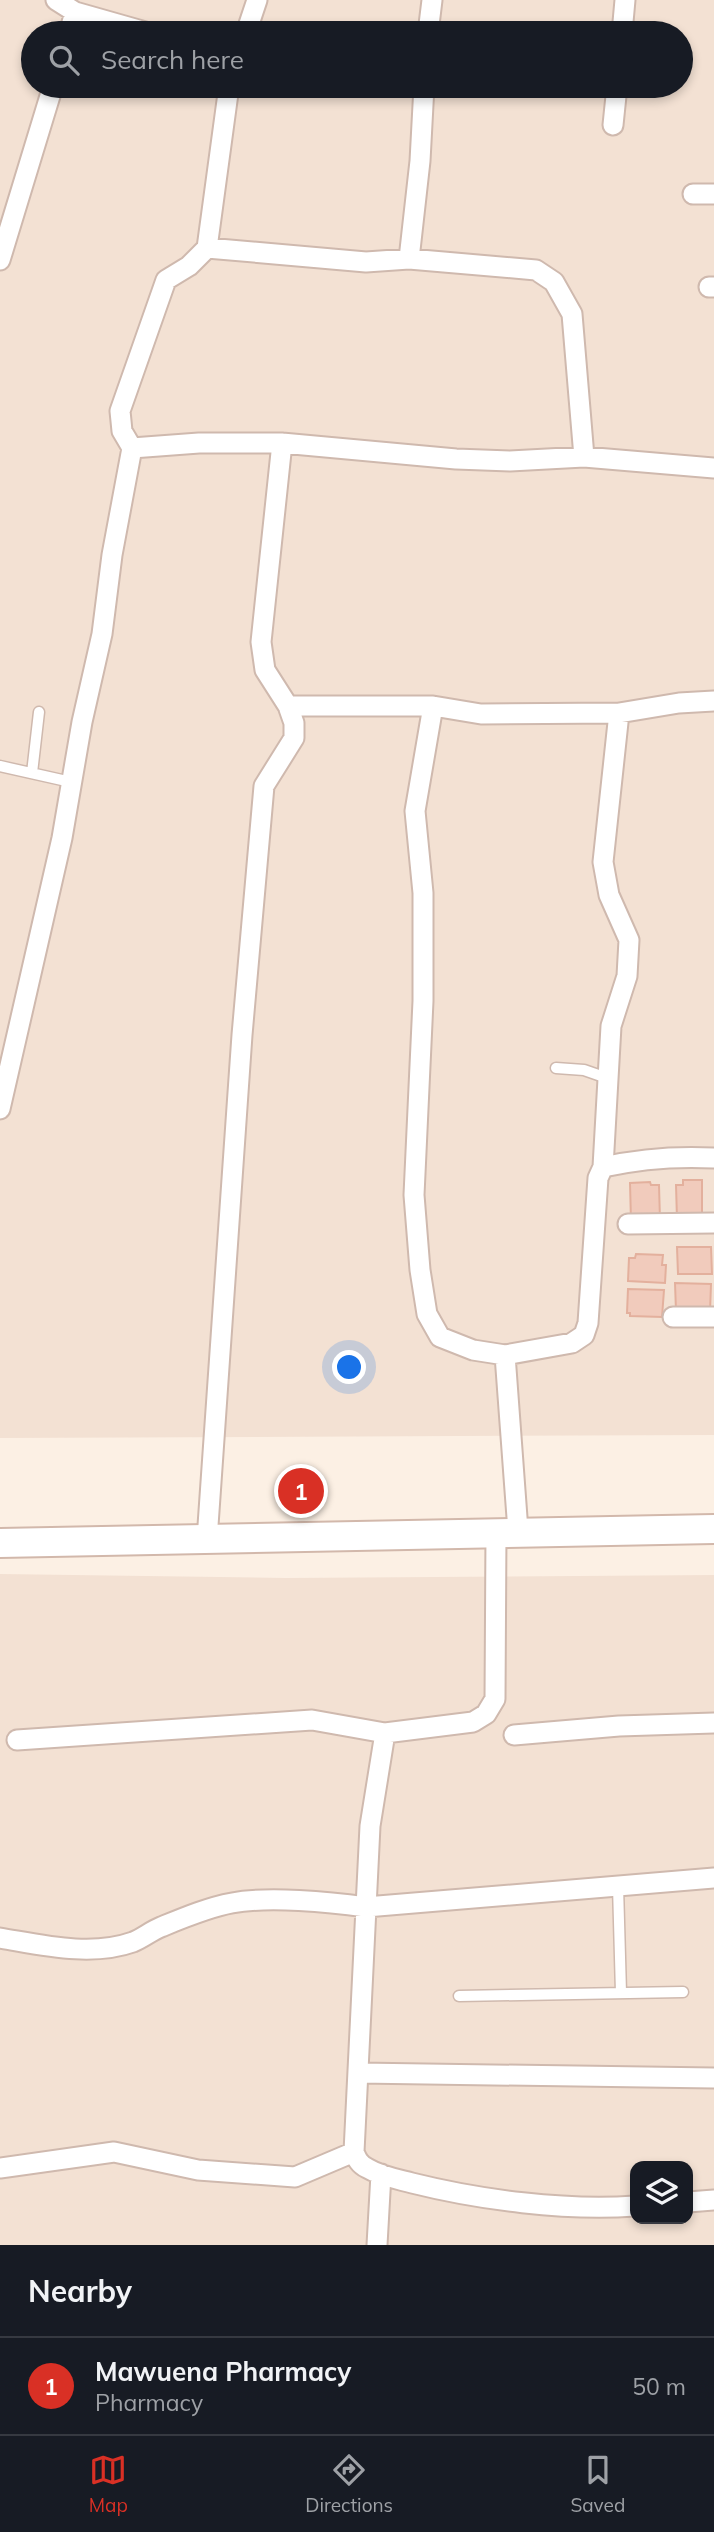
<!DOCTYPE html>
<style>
:root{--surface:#171b24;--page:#20242c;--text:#f1f3f6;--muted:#9ea1a6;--line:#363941;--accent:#d93025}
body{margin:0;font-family:Mulish,sans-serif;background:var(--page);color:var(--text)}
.controls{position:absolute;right:21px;bottom:21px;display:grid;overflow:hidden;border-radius:14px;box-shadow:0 4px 10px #0003}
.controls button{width:63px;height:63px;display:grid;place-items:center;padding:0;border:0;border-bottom:2px solid var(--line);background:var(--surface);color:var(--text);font:35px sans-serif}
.you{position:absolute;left:350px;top:1368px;width:24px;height:24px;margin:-18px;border:5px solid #fff;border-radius:50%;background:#1a73e8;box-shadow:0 0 0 10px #1a73e833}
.badge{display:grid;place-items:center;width:46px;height:46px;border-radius:50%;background:var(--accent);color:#fff;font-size:23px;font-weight:700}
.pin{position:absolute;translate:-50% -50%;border:4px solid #fff;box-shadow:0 2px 7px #0006}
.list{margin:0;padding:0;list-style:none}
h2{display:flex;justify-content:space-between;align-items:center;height:91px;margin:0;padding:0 28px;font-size:30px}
h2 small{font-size:23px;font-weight:400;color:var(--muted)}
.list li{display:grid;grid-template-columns:46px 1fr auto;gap:21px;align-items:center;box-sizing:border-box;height:98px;padding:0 28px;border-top:2px solid var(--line)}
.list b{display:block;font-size:26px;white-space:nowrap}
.list p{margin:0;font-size:23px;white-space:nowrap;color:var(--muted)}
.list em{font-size:23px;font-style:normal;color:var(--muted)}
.icon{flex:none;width:38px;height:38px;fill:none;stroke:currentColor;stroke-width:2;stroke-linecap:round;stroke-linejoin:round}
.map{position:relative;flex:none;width:714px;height:2245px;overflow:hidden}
.search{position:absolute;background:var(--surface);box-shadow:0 4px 10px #0003;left:21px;right:21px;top:21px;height:77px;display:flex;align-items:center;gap:18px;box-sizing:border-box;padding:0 24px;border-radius:38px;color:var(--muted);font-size:26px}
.sheet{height:189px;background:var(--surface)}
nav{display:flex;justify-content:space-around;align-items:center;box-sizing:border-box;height:98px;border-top:2px solid var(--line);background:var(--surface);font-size:19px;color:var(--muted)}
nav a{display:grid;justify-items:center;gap:4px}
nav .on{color:var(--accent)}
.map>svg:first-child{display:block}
.residential{fill:#f3e1d3;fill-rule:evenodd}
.building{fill:#f1cbbc;stroke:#e3b09d;stroke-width:2}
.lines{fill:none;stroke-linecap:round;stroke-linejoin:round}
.lane-casing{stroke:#cfb9ae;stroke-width:13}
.street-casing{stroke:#cfb9ae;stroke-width:23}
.secondary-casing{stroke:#d2b8ab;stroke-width:32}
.lane{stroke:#fff;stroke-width:10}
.street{stroke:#fff;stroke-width:19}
.secondary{stroke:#fff;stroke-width:28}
</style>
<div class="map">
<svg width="714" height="2245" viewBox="0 0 714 2245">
<rect width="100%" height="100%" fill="#fcf0e4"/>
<path class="residential" d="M0 0H714V1435L0 1438ZM33 33H681V86H33Z
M0 1574 286 1578 714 1575V2245H0ZM635 2166H688V2219H635Z"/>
<path class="building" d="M683 1180H702V1219H677L676 1185H683Z
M650 1182 651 1185H659L660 1220 631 1221 630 1183Z
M677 1247H711L712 1274H678Z
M636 1254 663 1255 662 1265H666L665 1283 628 1281 629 1258H635Z
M675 1283 711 1284 710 1312 676 1311Z
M628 1289 664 1290 662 1317 630 1316V1313H627Z"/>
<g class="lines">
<g class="lane-casing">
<path id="lane" d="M0 766 71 782
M32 773 39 712
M556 1068 584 1070 607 1078
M618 1886 621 1993
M459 1996 683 1992"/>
</g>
<g class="street-casing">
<path id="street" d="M56 0 75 12 149 33
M69 33 75 12
M246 33 257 0
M428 33 432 0
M622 33 625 0
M613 125 617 86
M693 194H714
M207 248 366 262 409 259 536 270 554 282 572 314 584 457
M409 259 420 161 424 86
M0 260 53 86
M709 287H714
M132 448 122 431 120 411 166 280 189 266 207 248 229 86
M288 706H433L481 714 619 713 679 703 714 701
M433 706 415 811 423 893V1001L414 1195 420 1270 427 1314 440 1337 473 1350 505 1355
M0 1109 62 838 82 722 102 634 112 555 132 448 199 443H282L456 459 510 461 584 457 714 468
M603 1167 611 1026 627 976 629 940 609 895 603 862 619 713
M628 1224 714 1223
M673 1317H714
M518 1531 505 1355 572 1343 584 1335 588 1323 598 1178 603 1167C639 1159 676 1156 714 1158
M496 1532 495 1699 486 1714 473 1722 385 1733 370 1826 354 2152C357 2159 359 2164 367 2168 380 2176 397 2179 412 2183 480 2200 565 2211 635 2206
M207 1540 242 1035 264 786 294 738V723L288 706 265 670 261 642 282 443
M514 1735 619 1726 714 1723
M17 1740 312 1720 385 1733
M0 1938C42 1945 91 1957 133 1942 143 1938 151 1931 161 1927 183 1918 209 1907 232 1903 268 1896 330 1902 366 1907L714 1878
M359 2073 714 2078
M0 2168 114 2152 198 2170 295 2177 354 2152
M688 2202 714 2200
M377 2245 381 2174"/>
</g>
<g class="secondary-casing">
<path id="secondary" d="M0 1543 714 1529"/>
</g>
<use href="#lane" class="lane"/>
<use href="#street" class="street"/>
<use href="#secondary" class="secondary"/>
</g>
</svg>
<div class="controls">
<button><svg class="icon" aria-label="layers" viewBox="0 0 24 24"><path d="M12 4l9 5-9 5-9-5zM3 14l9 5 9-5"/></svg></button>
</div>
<div class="you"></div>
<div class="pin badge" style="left:301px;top:1491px">1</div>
<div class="search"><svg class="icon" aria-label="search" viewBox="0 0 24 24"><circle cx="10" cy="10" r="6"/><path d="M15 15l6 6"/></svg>Search here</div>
</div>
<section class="sheet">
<h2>Nearby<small></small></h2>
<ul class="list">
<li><span class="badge">1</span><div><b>Mawuena Pharmacy</b><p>Pharmacy</p></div><em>50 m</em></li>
</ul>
</section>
<nav>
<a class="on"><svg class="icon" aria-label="map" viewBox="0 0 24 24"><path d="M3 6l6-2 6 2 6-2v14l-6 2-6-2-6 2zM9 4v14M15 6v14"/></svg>Map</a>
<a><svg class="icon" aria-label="directions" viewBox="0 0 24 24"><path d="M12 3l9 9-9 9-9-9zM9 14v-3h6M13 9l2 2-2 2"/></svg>Directions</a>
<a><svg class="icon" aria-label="saved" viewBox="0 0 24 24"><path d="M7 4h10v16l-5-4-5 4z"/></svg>Saved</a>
</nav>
